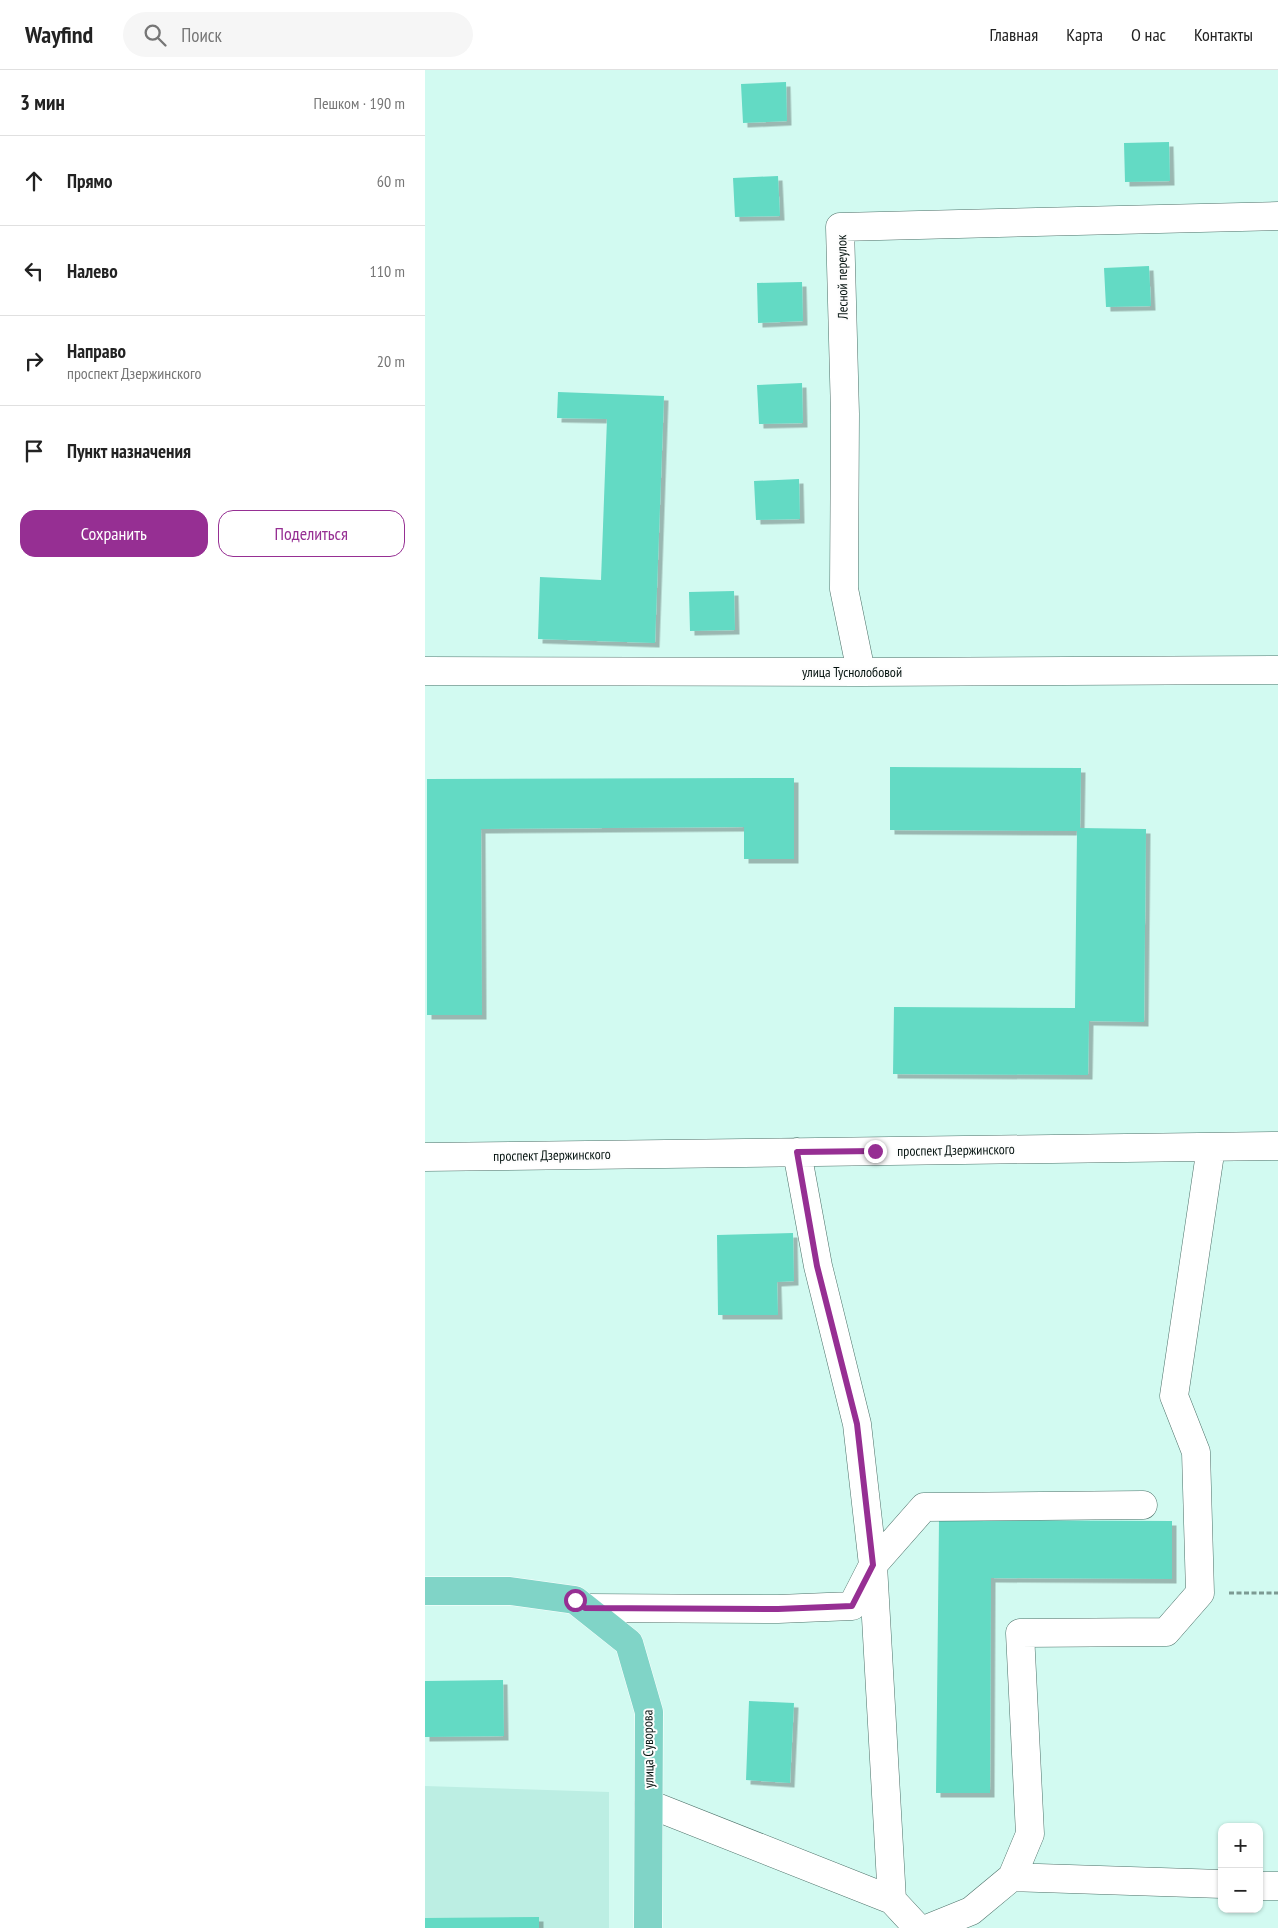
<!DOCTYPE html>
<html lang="ru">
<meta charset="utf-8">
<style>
:root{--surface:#fff;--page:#f6f6f6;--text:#222;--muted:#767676;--line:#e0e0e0;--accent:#962f93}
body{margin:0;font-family:"PT Sans Narrow",sans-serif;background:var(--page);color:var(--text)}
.controls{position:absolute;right:15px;bottom:15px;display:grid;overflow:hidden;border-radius:10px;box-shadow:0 1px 4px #0004}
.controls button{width:45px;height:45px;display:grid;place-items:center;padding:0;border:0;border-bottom:1px solid var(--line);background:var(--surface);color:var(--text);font:25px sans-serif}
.stop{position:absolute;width:15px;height:15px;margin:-11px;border:4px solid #962f93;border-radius:50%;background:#fff}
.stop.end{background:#962f93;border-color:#fff;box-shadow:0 1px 5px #0008}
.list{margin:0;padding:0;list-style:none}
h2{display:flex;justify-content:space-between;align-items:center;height:65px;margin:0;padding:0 20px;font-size:21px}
h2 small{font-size:16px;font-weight:400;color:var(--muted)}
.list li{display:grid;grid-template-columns:32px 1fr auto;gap:15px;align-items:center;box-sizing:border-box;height:90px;padding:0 20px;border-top:1px solid var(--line)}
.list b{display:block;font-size:19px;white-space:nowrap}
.list p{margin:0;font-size:16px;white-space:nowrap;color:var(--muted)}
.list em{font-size:16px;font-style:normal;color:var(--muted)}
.actions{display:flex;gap:10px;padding:15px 20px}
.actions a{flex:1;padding:11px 0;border:1px solid var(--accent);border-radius:15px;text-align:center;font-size:18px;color:var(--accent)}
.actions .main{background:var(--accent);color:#fff}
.icon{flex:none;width:28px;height:28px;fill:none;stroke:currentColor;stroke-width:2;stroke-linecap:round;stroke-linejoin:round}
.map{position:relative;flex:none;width:853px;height:1858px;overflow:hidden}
header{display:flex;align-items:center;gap:30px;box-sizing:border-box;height:70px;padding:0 25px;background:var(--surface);border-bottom:1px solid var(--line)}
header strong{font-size:24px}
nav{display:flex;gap:28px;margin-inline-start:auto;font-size:18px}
.search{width:350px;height:45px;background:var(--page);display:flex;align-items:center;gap:12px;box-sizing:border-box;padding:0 18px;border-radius:28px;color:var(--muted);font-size:19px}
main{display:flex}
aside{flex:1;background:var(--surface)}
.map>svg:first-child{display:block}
.built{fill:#bceee3}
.building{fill:#63dac4;filter:url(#shadow)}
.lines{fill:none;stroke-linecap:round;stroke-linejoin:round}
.minor-casing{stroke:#4d7169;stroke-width:29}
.major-casing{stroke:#fff;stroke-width:29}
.path{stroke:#7c9a93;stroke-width:3;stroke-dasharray:5 2.5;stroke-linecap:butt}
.minor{stroke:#fff;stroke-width:28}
.major{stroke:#80d4c7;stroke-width:28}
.route{stroke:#962f93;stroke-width:6}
.labels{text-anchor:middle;stroke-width:4;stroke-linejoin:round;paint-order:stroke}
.street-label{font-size:14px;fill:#051310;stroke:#fdfdfd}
</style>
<header>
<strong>Wayfind</strong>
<div class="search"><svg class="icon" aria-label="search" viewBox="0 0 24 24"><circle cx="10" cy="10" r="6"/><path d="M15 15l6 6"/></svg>Поиск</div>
<nav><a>Главная</a><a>Карта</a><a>О нас</a><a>Контакты</a></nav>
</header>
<main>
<aside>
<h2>3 мин<small>Пешком · 190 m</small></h2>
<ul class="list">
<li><svg class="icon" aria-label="ahead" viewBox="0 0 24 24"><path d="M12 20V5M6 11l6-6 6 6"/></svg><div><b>Прямо</b></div><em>60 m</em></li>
<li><svg class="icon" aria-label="left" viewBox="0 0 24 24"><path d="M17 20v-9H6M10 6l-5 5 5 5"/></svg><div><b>Налево</b></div><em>110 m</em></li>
<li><svg class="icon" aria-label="right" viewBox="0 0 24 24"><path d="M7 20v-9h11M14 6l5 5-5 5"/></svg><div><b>Направо</b><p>проспект Дзержинского</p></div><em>20 m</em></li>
<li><svg class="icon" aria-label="arrive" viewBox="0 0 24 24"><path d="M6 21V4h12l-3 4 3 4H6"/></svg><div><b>Пункт назначения</b></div></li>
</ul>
<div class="actions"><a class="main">Сохранить</a><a>Поделиться</a></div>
</aside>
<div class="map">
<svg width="853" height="1858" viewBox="0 0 853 1858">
<defs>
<filter id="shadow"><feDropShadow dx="4.5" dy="4.5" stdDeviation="0" flood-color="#0004"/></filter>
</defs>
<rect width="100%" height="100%" fill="#d2faf1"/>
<path class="built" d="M0 1716 184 1722V1858H0Z"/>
<path class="building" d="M361 12 362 51 318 53 316 14Z
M744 72 745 111 700 112 699 73Z
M353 106 355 146 310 147 308 108Z
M724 196 726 236 681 237 679 198Z
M377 212 378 251 333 253 332 213Z
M377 313 378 353 334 354 332 315Z
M133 322 239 326 230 573 113 569 115 507 176 510 182 349 132 348Z
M374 409 375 449 331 450 329 411Z
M309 521 310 560 265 561 264 522Z
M465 697 656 698 655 758 721 759 719 952 664 951 663 1005 468 1004 469 937 650 938 652 761 465 760Z
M369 708V789H319V757L56 759 57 945H2V709Z
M368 1163 369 1211 352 1212 353 1245H293L292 1165Z
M514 1450 747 1451V1509L566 1508 565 1723H511Z
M78 1610 79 1666 0 1667V1611Z
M324 1631 369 1633 365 1713 321 1710Z
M114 1847V1858H0V1848Z"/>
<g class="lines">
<g class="minor-casing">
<path id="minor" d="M0 601 436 602 853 600
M436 602 419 519 420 344 415 157 853 146
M372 1082 393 1196 432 1354 448 1495 467 1830
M0 1087 853 1076
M161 1538 353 1539 427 1536 448 1495 499 1437 718 1435
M224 1734 467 1830 493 1858
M587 1807 797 1814
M834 1816H853
M504 1858 546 1841 587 1807 605 1764 595 1563 741 1562 775 1523 771 1382 749 1326 786 1077"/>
</g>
<g class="major-casing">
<path id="major" d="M0 1521H85L150 1530 204 1573 224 1642 223 1858"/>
</g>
<path class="path" d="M804 1523H853"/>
<use href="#minor" class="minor"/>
<use href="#major" class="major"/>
</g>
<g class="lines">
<path class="route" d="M150 1530 160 1538 353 1539 427 1536 448 1495 432 1354 392 1196 372 1082 450 1081"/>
</g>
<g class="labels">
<g class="street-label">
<text transform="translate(417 207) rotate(-91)" y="5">Лесной переулок</text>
<text x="427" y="607">улица Туснолобовой</text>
<text transform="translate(531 1080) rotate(-1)" y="5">проспект Дзержинского</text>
<text transform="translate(127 1085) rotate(-1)" y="5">проспект Дзержинского</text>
<text transform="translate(223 1679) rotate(-91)" y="5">улица Суворова</text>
</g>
</g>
</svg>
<div class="controls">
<button>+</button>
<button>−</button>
</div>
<div class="stop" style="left:150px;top:1530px"></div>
<div class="stop end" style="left:450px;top:1081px"></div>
</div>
</main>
